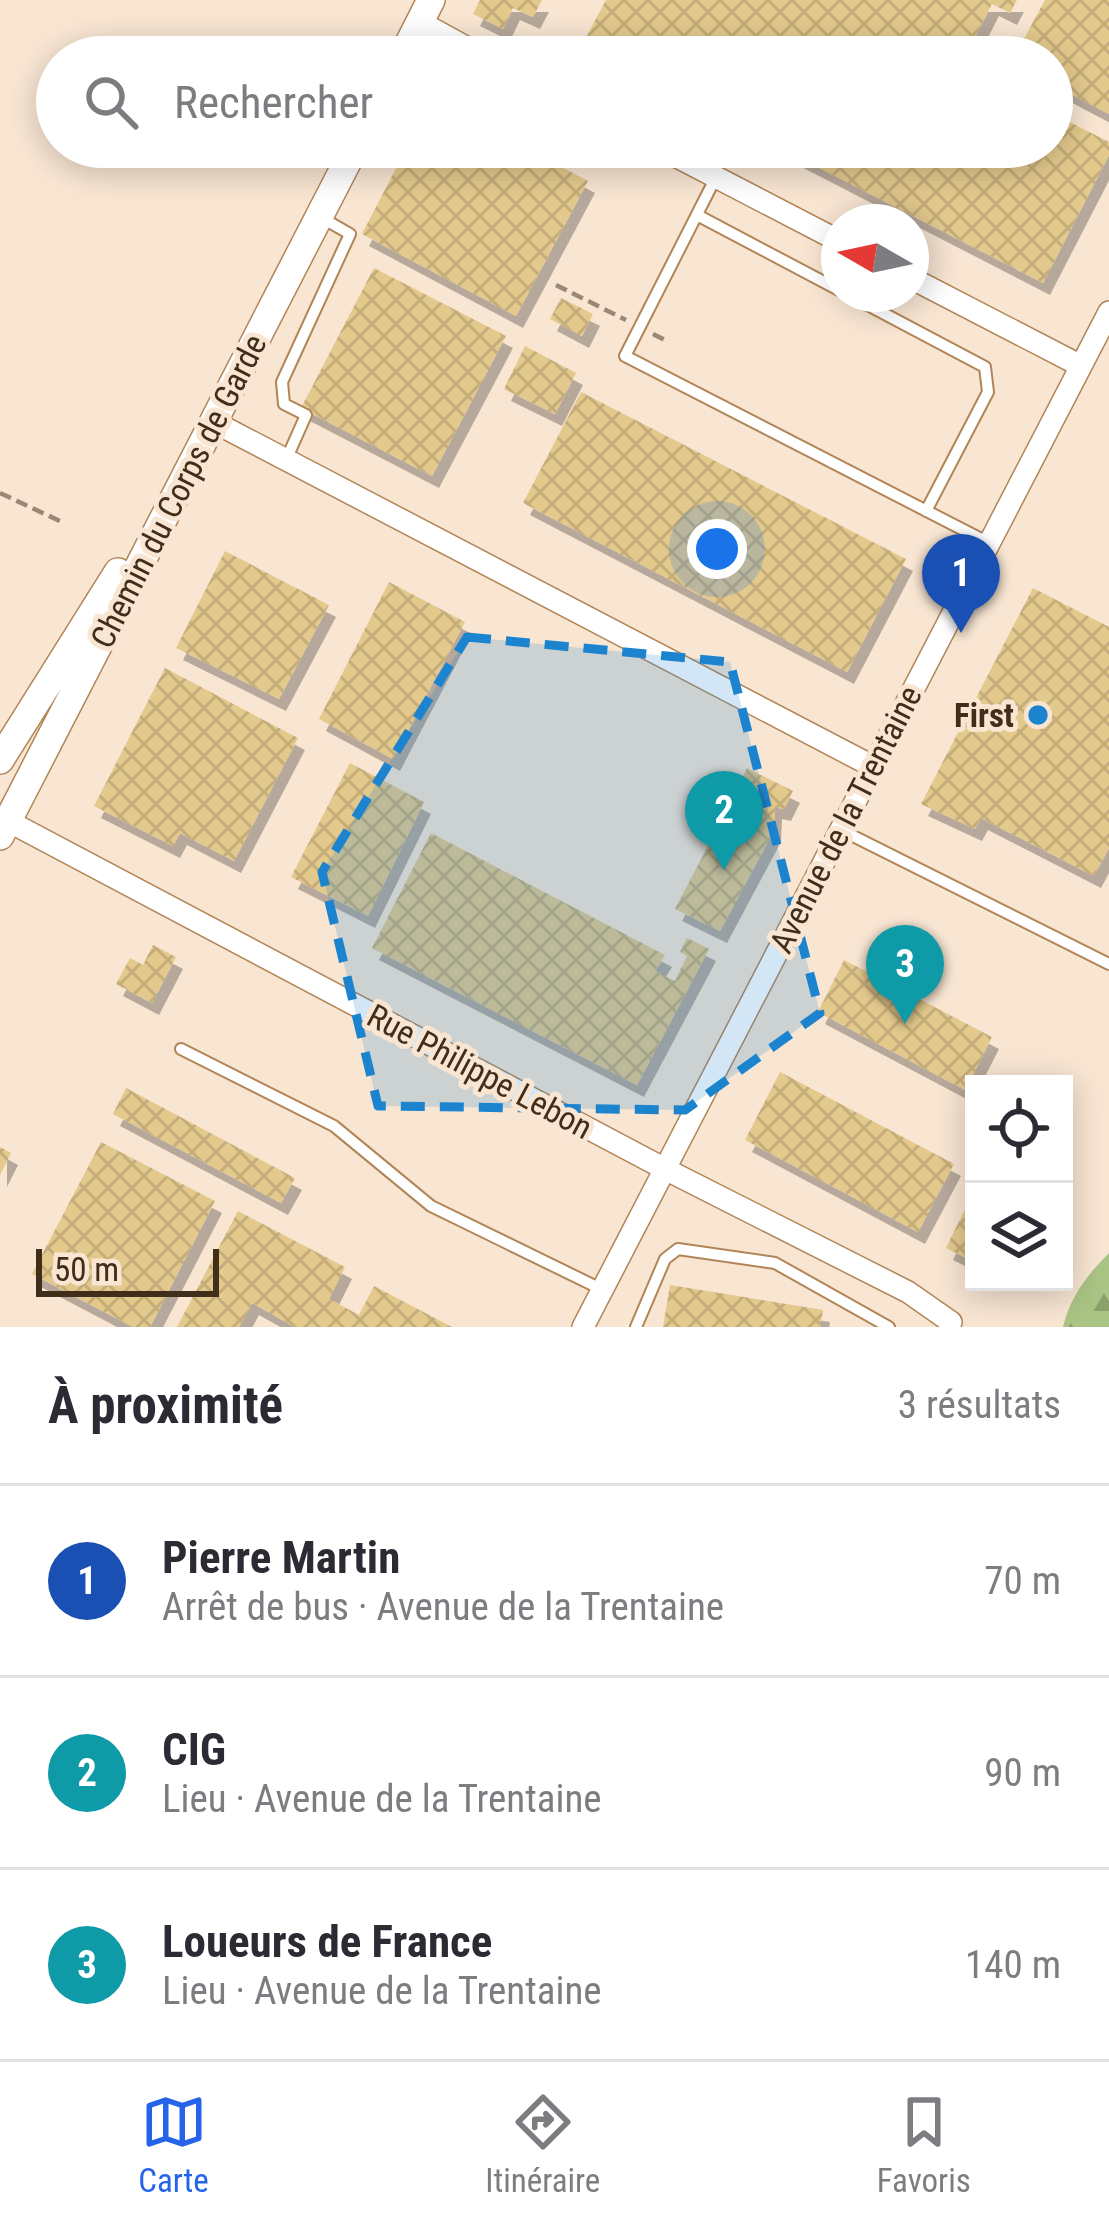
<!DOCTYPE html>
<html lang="fr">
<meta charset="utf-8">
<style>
:root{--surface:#fff;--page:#f7f7f7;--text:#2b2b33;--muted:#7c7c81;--line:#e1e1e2;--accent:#2563eb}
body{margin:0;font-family:"Roboto Condensed",sans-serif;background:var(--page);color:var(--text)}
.controls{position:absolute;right:36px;bottom:36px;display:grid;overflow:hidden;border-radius:0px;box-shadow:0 6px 30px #0003}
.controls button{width:108px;height:108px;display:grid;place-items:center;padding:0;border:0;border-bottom:3px solid var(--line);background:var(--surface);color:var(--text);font:60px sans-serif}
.compass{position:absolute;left:821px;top:204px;width:108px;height:108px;border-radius:50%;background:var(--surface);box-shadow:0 6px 30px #0003;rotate:279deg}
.scale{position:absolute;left:36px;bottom:30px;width:183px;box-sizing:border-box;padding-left:12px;border:6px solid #402d1a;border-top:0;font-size:33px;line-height:42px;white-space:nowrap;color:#402d1a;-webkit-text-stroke:9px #f8e5d2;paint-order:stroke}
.you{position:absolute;left:717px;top:549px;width:42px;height:42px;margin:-30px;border:9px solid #fff;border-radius:50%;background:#1a73e8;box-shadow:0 0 0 18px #1a73e833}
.badge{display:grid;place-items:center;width:78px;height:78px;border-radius:50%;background:var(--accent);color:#fff;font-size:39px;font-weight:700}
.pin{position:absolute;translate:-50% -99px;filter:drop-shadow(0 3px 6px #0008)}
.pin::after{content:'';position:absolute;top:63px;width:42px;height:36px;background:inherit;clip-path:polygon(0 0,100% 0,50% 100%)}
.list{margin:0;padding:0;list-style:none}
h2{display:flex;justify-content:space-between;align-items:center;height:156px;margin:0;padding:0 48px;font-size:51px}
h2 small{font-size:39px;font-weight:400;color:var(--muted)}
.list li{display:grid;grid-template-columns:78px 1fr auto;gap:36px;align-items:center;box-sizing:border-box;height:192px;padding:0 48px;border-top:3px solid var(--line)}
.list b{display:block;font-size:45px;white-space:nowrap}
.list p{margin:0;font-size:39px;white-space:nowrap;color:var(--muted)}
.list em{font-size:39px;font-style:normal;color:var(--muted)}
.icon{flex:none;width:66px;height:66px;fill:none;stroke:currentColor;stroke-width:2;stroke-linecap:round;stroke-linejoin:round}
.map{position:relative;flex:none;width:1109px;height:1327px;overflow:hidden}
.search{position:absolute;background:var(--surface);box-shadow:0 6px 30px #0003;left:36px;right:36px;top:36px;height:132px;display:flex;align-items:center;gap:30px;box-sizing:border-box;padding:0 42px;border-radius:66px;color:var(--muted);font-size:45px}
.sheet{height:732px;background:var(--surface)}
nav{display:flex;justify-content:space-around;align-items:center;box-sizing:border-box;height:168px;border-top:3px solid var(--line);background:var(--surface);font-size:33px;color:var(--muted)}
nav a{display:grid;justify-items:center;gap:6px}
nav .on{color:var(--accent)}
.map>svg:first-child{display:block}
.forest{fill:url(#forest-firs)}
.building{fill:url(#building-cross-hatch);filter:url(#shadow)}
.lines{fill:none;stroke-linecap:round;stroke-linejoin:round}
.service-casing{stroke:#b28557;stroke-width:14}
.minor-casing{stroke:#b28557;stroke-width:24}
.tertiary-casing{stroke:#b28557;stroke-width:30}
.path{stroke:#9a8774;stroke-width:4.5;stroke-dasharray:12 6;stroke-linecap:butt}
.service{stroke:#fff;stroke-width:10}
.minor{stroke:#fff;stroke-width:21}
.tertiary{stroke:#fff;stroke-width:27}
.marked{fill:#1c84cf;fill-opacity:0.2;stroke:#1c84cf;stroke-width:9;stroke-dasharray:24 15;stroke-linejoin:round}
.poi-dot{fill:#1c84cf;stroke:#f8e5d2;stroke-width:4.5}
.labels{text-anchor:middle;stroke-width:10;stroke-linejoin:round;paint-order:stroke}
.street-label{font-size:33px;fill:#402d1a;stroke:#f8e5d2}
.poi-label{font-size:33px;font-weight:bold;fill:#402d1a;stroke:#f8e5d2;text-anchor:end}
</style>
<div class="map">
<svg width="1109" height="1327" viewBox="0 0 1109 1327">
<defs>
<pattern id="forest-firs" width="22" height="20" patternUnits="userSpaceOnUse" patternTransform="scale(3)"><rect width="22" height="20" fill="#aac485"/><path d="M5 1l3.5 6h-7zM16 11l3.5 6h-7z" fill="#8ca06c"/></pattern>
<pattern id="building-cross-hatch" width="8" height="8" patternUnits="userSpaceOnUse" patternTransform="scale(3)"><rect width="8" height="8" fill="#e4c98d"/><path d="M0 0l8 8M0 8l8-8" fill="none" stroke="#c5ad79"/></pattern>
<filter id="shadow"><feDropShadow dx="7" dy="12" stdDeviation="0" flood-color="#0004"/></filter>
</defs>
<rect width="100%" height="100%" fill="#f8e5d2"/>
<path class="forest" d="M1109 1253V1327H1063C1070 1297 1087 1275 1109 1253Z"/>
<path class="building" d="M480 0H542L533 17 513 8 503 29 473 14Z
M606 0H1017L1010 13 992 4 965 57H610L583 43Z
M1045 0H1109V114L1052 84V57H1014Z
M1052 113 1109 142V155L1043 283 779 147H1052Z
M407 147H524L588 181 516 316 362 234Z
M374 268 506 336 432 476 301 408Z
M561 298 593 314 582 336 550 319Z
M525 346 576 373 555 414 504 389Z
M581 392 906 559 847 672 523 503Z
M225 551 329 605 279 699 176 648Z
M389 582 465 622 393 759 319 719Z
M1033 588 1109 627V848L1094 876 981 818 975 829 921 804Z
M165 668 298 738 234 861 180 833 173 846 94 806Z
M350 763 424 802 368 916 291 877Z
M747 768 793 791 784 809 775 807 774 830 720 931 675 909 730 804 745 792 737 788Z
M431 833 665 955 655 971 675 981 687 956 680 952 687 938 709 949 637 1085 372 948Z
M153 945 176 957 152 1003 116 984 130 958 143 965Z
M844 960 992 1037 965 1090 818 1012Z
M780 1072 954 1164 918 1232 745 1140Z
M126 1088 295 1178 281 1203 113 1114Z
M101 1142 215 1201 150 1327H133L32 1274Z
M0 1147 11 1153 0 1175Z
M974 1191V1262L946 1248Z
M238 1211 345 1267 329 1299 359 1315 374 1286 452 1327H295L252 1303 239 1327H177Z
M670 1285 823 1310 820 1327H663Z"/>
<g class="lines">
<g class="service-casing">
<path id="service" d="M715 179 625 356 989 543
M697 215 839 290
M847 294 985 367 988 392 926 511
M286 460 306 415 284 404 282 382 350 234 322 218
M839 829 1109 964
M181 1049 334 1126 431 1206 603 1290
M636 1327 665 1259 678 1249 775 1263 889 1327"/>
</g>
<g class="minor-casing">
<path id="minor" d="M420 22 484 57
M658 147 839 241
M911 278 1081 366
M212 421 872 766
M8 821 665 1169 908 1292 951 1322
M583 1327 1109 312"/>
</g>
<g class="tertiary-casing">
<path id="tertiary" d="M402 57 431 0
M0 760 118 572
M0 836 355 147"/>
</g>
<path class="path" d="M556 285 626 320
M653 334 667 341
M0 493 62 522"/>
<use href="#service" class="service"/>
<use href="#minor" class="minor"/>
<use href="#tertiary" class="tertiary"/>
</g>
<path class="marked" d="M467 637 730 662 820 1013 685 1110 378 1106 322 872Z"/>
<circle class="poi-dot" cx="1038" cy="715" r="12"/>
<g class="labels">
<g class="street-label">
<text transform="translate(178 491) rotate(-63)" y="12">Chemin du Corps de Garde</text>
<text transform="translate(845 819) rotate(-63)" y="12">Avenue de la Trentaine</text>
<text transform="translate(480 1071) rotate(28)" y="12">Rue Philippe Lebon</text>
</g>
<g class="poi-label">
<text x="1014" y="727">First</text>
</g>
</g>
</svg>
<div class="controls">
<button><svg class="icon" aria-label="locate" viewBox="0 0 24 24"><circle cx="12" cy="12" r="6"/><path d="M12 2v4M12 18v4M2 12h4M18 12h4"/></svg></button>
<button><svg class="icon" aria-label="layers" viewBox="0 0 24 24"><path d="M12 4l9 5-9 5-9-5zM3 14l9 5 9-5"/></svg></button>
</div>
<svg class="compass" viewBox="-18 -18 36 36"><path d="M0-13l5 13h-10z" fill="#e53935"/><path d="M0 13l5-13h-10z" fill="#7c7c81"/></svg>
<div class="scale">50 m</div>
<div class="you"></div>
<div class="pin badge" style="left:961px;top:633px;background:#1a4fb4">1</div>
<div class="pin badge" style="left:724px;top:870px;background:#0f9aa8">2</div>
<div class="pin badge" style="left:905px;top:1024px;background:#0f9aa8">3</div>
<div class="search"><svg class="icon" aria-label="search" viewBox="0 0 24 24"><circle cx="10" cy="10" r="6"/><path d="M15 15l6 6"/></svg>Rechercher</div>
</div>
<section class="sheet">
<h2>À proximité<small>3 résultats</small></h2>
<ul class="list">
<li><span class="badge" style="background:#1a4fb4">1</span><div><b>Pierre Martin</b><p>Arrêt de bus · Avenue de la Trentaine</p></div><em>70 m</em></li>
<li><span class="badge" style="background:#0f9aa8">2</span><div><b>CIG</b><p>Lieu · Avenue de la Trentaine</p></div><em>90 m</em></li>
<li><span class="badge" style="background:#0f9aa8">3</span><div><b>Loueurs de France</b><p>Lieu · Avenue de la Trentaine</p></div><em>140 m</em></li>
</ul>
</section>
<nav>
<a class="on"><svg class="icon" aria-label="map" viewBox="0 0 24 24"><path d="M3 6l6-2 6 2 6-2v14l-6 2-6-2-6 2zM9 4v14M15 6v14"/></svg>Carte</a>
<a><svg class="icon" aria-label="directions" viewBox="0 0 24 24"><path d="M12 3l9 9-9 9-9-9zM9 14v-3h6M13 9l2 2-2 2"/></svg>Itinéraire</a>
<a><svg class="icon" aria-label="saved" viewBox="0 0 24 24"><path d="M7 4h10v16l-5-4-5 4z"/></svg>Favoris</a>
</nav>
